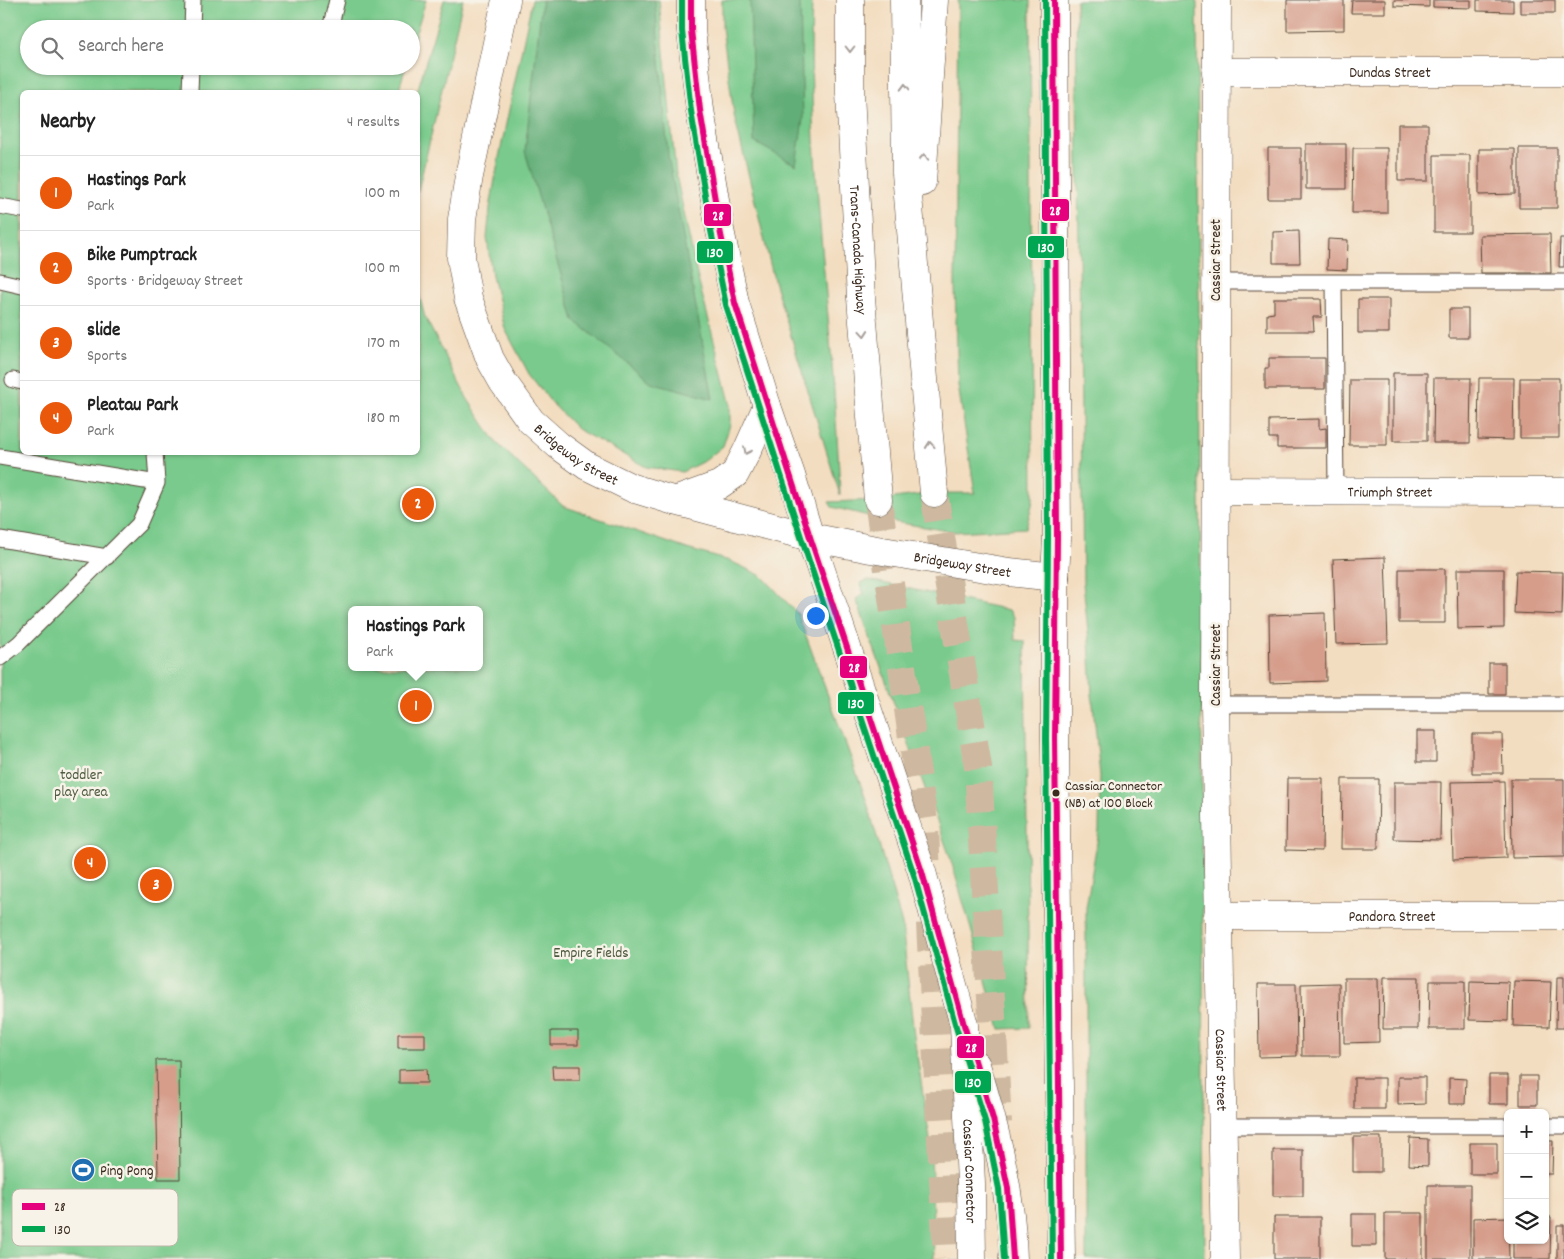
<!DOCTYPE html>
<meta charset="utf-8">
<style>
:root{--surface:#fff;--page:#f6f6f6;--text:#222;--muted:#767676;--line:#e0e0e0;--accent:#ea580c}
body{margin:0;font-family:Dekko,sans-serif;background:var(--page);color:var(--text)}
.controls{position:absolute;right:15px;bottom:15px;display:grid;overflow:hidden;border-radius:8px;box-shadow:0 1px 4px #0004}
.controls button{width:45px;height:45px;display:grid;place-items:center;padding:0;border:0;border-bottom:1px solid var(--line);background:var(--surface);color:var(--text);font:25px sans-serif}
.you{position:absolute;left:815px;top:615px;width:18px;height:18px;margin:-12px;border:4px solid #fff;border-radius:50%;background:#1a73e8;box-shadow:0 0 0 8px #1a73e833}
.badge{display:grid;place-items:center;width:32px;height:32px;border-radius:50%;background:var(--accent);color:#fff;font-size:16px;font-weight:700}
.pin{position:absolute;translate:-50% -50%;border:2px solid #fff;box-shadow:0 1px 5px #0006}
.popup{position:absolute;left:348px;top:606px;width:135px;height:65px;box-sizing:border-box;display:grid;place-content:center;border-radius:8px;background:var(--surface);filter:drop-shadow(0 1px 4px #0005);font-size:16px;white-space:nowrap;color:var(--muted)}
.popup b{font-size:19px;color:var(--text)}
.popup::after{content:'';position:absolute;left:50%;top:100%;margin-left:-10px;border:10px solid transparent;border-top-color:var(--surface)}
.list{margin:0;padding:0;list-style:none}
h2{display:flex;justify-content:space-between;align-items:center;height:65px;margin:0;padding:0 20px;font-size:21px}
h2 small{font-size:16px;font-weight:400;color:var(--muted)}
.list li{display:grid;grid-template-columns:32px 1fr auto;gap:15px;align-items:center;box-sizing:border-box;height:75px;padding:0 20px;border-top:1px solid var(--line)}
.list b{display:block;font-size:19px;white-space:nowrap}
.list p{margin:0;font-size:16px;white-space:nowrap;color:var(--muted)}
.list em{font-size:16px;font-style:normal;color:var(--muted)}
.icon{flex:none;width:28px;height:28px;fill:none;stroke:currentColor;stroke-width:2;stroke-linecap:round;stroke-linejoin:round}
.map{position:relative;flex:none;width:1564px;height:1259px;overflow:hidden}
.search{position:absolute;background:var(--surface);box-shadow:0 1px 4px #0004;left:20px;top:20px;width:400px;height:55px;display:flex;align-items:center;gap:12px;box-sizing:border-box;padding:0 18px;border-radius:28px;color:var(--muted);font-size:19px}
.panel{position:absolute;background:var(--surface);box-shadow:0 1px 4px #0004;left:20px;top:90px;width:400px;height:365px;border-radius:8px}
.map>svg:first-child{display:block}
.green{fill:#79ca8c;stroke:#5a7a55;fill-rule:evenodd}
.forest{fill:#62ae78;stroke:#4e6c4b}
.building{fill:#d69d8b}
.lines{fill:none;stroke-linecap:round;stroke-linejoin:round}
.motorway-tunnel{stroke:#ceb9a0;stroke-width:28;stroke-dasharray:28 14;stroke-linecap:butt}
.service-casing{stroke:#574536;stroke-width:17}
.minor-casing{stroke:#574536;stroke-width:29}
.tertiary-casing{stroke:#574536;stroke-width:29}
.primary-casing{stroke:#574536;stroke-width:29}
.motorway-casing{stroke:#574536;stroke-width:29}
.service{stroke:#fff;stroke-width:15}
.minor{stroke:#fff;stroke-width:28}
.tertiary{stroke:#fff;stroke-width:28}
.primary{stroke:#fff;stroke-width:28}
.motorway{stroke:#fff;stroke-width:28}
.bus-1-casing{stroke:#f7f3e8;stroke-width:10}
.bus-2-casing{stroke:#f7f3e8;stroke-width:10}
.bus-1{stroke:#e5007d;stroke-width:6}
.bus-2{stroke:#00a651;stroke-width:6}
.oneway{stroke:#a79f9a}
.bus-dot{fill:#3b2a1e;stroke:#f7f3e8;stroke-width:2}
.labels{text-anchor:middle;stroke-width:5;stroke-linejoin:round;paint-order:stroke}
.bus-label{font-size:14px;fill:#3b2a1e;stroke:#f7f3e8;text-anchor:start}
.street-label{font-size:15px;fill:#3b2a1e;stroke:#f7f3e8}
.park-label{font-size:15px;fill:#4e5a3f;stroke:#f7f3e8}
.poi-label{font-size:15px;fill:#3b2a1e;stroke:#f7f3e8;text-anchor:start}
.key{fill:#f7f3e8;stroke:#bfb7ab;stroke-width:1}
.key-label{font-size:14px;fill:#3b2a1e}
.line-badge{stroke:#f7f3e8;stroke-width:2}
.badge-label{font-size:14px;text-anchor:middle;font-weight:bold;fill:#fff}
</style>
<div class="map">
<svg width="1564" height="1259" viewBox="0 0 1564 1259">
<rect width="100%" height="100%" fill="#f7f3e8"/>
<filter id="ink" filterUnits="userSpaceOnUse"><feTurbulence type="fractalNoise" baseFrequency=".02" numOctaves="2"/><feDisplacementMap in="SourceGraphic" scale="10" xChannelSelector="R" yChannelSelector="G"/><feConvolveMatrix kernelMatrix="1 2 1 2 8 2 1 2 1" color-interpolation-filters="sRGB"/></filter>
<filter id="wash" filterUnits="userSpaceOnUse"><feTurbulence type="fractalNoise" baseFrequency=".0096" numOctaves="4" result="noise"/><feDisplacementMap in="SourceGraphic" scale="20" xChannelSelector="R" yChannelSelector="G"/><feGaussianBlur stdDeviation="1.12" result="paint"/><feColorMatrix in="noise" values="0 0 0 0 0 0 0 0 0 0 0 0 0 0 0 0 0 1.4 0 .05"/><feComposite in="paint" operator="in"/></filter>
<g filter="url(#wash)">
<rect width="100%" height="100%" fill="#f3ddc0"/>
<path class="green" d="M0 0H426L411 48V29H29V66H406L398 92H22V452H418V291L425 317 467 398 496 442 563 506 687 549 730 561 762 576 798 614 866 799 902 924 914 1036 931 1146 934 1259H0ZM352 610H480V667H352Z
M444 0H463L418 191 417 92Z
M532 0H659L676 175 697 275 730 402V425L723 446 706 460 682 472 646 467 577 429 550 401 529 374 505 329 492 276 487 238 490 208 498 162Z
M722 0H812C807 135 826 270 835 405 837 435 839 465 840 495L775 284 734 115 722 27Z
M958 0H1030L1033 501 1026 528 954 532 889 521 832 507 829 502 878 500 934 493H975L958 385 955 287Z
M1076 0H1197L1205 1259H1086V908L1099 830 1100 776 1092 694 1089 641 1083 583Z
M869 580 1009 610 1014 617 1015 640 1025 641 1029 1028 1000 1029 950 857 856 599 864 594 860 583Z"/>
<path class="forest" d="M542 0H655L668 155 713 399 651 382 574 320 525 151Z
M750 0H800L803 119 796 165 754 142Z"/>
<g id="blocks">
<path class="building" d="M1287 0H1344V30L1287 31Z
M1352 0H1385V13H1351Z
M1394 0H1429V7L1394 6Z
M1433 0H1471V8L1433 7Z
M1477 0H1513V12L1477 11Z
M1520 0H1555V13H1520Z
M1398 124H1428V181H1398Z
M1306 144H1346V189H1306Z
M1268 148H1301V199H1268Z
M1353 148H1387V213H1352Z
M1519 148H1557V208H1519Z
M1479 149H1515V194L1479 195Z
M1434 155H1470V232H1434Z
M1299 231 1300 263H1273V232Z
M1550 234 1551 273H1481L1480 235Z
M1560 238H1564V267H1559Z
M1328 239 1348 240 1347 270 1327 269Z
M1274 298H1314V299H1321L1322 317H1313L1314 331H1267V314L1274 313Z
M1358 299H1389V333H1358Z
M1449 309H1468V338H1449Z
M1269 358H1325V389H1265V368H1269Z
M1393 373H1427V441H1393Z
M1434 378H1471L1470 443H1433Z
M1479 378H1514L1513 440 1478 439Z
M1520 378H1559V438H1520Z
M1350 380H1387V445H1349Z
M1319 419V429L1326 428V448H1277V438H1269V420Z
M1385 557 1388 643 1336 644 1333 559Z
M1399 569H1445V623H1399Z
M1457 569H1504V628L1458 629Z
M1516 571 1563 572 1562 615 1514 613Z
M1325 613 1326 681 1270 683 1269 615Z
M1489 663H1505V694H1489Z
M1417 731H1436V762H1417Z
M1472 734H1502L1503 773H1472Z
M1287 778H1323L1322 851 1286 850Z
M1342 779H1379L1378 849H1341Z
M1511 779H1564V857L1512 858Z
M1504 781 1506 858 1453 860 1451 782Z
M1394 782H1441L1440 840 1394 839Z
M1384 977H1419L1418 1029H1383Z
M1557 977H1564V1028H1556Z
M1344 978H1378L1379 1042 1344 1043Z
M1430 981H1465V1029H1429Z
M1470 981 1509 982 1508 1021 1469 1020Z
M1514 981 1551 982 1549 1027 1513 1026Z
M1339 983 1340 1056H1302L1301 984Z
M1258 984H1296L1297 1056 1259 1057Z
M551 1031H578V1045H551Z
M398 1034H425V1048H398Z
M156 1060H179L180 1179H158Z
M552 1066H580V1080H553Z
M426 1069 427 1083H399V1070Z
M1489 1075H1508V1104H1489Z
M1520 1076H1537V1105H1520Z
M1398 1077H1425V1104L1398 1105Z
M1354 1078H1385V1109H1354Z
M1449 1078 1466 1079 1465 1104H1449Z
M1353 1137H1381V1172H1353Z
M1410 1138 1428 1139V1166L1409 1165Z
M1545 1141H1553L1552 1174H1545Z
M1470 1143H1497V1174H1470Z
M1273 1150H1303V1196H1273Z
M1428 1185H1470V1259H1428Z
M1385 1213H1423V1259H1385Z
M1352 1214H1376V1246H1352Z
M1274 1217H1320V1259H1274Z
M1508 1217 1509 1259H1473V1218Z
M1545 1217H1551L1550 1259H1513V1240H1545Z
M1557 1225H1564V1259H1557Z"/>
</g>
</g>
<g filter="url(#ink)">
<use href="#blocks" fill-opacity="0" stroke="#574536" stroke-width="1"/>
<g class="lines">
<path class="motorway-tunnel" d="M934 493 978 767 998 1123
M878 500 925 828 927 875
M930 923 947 1259"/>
<g class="service-casing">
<path id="service" d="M192 29 193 0
M330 29 337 0
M190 92 191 66
M0 206 22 210
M0 281 22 286
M1215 282H1564
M1334 282 1336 492
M13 380 22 382
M0 457 157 483
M0 539 107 557
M0 658 18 644 139 524 157 483 155 452
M1215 704H1564
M1223 1126H1508
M1545 1126H1564"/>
</g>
<g class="minor-casing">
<g id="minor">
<path id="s1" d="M1217 0 1215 704 1225 1259"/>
<path id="s2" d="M1216 72H1564"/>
<path id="s3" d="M1216 491 1564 492"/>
<path id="s4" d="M1218 916H1564"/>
</g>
</g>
<g class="tertiary-casing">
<g id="tertiary">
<path id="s5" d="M506 0 469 176 462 219 461 258 468 298 490 359 503 382 531 421 558 445 587 466 632 488 675 501 810 537 871 549 1009 572 1055 577"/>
</g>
</g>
<g class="primary-casing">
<g id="primary">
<path id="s6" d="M810 537 922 872 964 1025 971 1184 972 1259"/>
<path d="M1055 577V739L1061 1259"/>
<path d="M976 1065C995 1128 1012 1192 1013 1259"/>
</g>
</g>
<g class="motorway-casing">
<g id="motorway">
<path d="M691 0V30L700 110 720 230 735 303 767 406 791 475 810 537"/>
<path id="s7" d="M850 0V93L861 298 878 500"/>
<path d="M904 0 906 173 934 493"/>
<path d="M1054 0 1057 538 1055 577"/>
<path d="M922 182 934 0"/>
<path d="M675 501 719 485 735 474 747 451 767 406"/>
</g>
</g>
<use href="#service" class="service"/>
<use href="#minor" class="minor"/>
<use href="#tertiary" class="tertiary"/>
<use href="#primary" class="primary"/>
<use href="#motorway" class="motorway"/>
<g class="bus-1-casing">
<path id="bus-1" d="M691 0V30L700 110 720 230 735 303 810 537 922 872 964 1025 993 1119 1008 1188 1013 1259
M1054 0 1057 538 1055 739 1061 1259"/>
</g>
<g class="bus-2-casing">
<path id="bus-2" d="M682 0V31L691 111 711 231 726 305 802 540 914 875 956 1027 985 1121 999 1189 1004 1259
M1045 0 1048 538 1046 739 1052 1259"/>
</g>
<use href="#bus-1" class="bus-1"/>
<use href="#bus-2" class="bus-2"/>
</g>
<defs><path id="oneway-chevron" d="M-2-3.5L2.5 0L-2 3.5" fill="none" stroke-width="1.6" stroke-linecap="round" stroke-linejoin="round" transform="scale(1.25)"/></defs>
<g class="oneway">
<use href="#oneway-chevron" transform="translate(850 49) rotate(90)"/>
<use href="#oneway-chevron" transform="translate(905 87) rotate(-91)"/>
<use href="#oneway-chevron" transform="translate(924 157) rotate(-87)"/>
<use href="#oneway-chevron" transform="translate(864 333) rotate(85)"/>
<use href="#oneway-chevron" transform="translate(930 445) rotate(-95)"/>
<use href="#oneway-chevron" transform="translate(747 451) rotate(116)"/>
</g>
</g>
<defs>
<g id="stadium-disc" transform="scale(1.25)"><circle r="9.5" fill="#1f6fb2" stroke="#f7f3e8"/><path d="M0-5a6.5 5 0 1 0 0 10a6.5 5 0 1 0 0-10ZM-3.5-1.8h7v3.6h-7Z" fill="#fff"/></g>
</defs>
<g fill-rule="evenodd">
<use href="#stadium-disc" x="83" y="1170"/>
</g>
<circle class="bus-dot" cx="1056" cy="793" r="4.5"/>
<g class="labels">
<g class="bus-label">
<text x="1065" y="790">Cassiar Connector<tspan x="1065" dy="17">(NB) at 100 Block</tspan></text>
</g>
<g class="street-label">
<text dy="5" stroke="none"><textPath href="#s2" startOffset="174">Dundas Street</textPath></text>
<text dy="5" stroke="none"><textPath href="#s7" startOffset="250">Trans-Canada Highway</textPath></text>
<text transform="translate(1215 260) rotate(-90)" y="5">Cassiar Street</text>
<text dy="5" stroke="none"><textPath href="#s5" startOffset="499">Bridgeway Street</textPath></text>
<text dy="5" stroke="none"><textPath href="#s3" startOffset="174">Triumph Street</textPath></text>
<text dy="5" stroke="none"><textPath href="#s5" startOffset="904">Bridgeway Street</textPath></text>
<text transform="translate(1215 665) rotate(-90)" y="5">Cassiar Street</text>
<text dy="5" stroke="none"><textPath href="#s4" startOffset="174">Pandora Street</textPath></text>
<text dy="5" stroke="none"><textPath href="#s1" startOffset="1070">Cassiar Street</textPath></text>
<text dy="5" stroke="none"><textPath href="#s6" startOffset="658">Cassiar Connector</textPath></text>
</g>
<g class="park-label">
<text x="81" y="779">toddler<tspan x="81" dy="17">play area</tspan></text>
<text x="591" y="957">Empire Fields</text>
</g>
<g class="poi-label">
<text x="100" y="1175">Ping Pong</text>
</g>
</g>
<rect x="12" y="1189" width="166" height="57" rx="8" class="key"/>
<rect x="22" y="1203" width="23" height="7" fill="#e5007d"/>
<rect x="22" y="1226" width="23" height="6" fill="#00a651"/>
<g class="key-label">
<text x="54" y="1211">28</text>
<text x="54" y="1234">130</text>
</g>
<g class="line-badge">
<rect x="1041" y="198" width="29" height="24" rx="5" fill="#e5007d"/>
<rect x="703" y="203" width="29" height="24" rx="5" fill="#e5007d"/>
<rect x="1027" y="235" width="38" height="24" rx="5" fill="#00a651"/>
<rect x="696" y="240" width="38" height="24" rx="5" fill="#00a651"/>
<rect x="839" y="655" width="29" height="24" rx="5" fill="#e5007d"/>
<rect x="837" y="691" width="38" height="24" rx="5" fill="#00a651"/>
<rect x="956" y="1035" width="29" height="24" rx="5" fill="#e5007d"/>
<rect x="954" y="1070" width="38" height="24" rx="5" fill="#00a651"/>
</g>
<g class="badge-label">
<text x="1055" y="215">28</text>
<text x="718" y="220">28</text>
<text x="1046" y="252">130</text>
<text x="715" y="257">130</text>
<text x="854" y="672">28</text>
<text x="856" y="708">130</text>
<text x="971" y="1052">28</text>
<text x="973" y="1087">130</text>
</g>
</svg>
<div class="controls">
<button>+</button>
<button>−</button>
<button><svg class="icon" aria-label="layers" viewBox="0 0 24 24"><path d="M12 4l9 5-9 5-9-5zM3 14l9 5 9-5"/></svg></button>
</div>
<div class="you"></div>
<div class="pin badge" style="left:416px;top:706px">1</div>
<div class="popup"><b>Hastings Park</b>Park</div>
<div class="pin badge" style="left:418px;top:504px">2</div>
<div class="pin badge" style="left:156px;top:885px">3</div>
<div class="pin badge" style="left:90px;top:863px">4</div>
<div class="search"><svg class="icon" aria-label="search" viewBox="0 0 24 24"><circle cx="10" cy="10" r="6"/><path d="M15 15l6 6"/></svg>Search here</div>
<section class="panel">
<h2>Nearby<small>4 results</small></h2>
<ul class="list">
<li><span class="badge">1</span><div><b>Hastings Park</b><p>Park</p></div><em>100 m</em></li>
<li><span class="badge">2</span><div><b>Bike Pumptrack</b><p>Sports · Bridgeway Street</p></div><em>100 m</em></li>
<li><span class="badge">3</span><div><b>slide</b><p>Sports</p></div><em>170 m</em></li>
<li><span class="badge">4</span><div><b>Pleatau Park</b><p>Park</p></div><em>180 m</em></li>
</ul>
</section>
</div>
